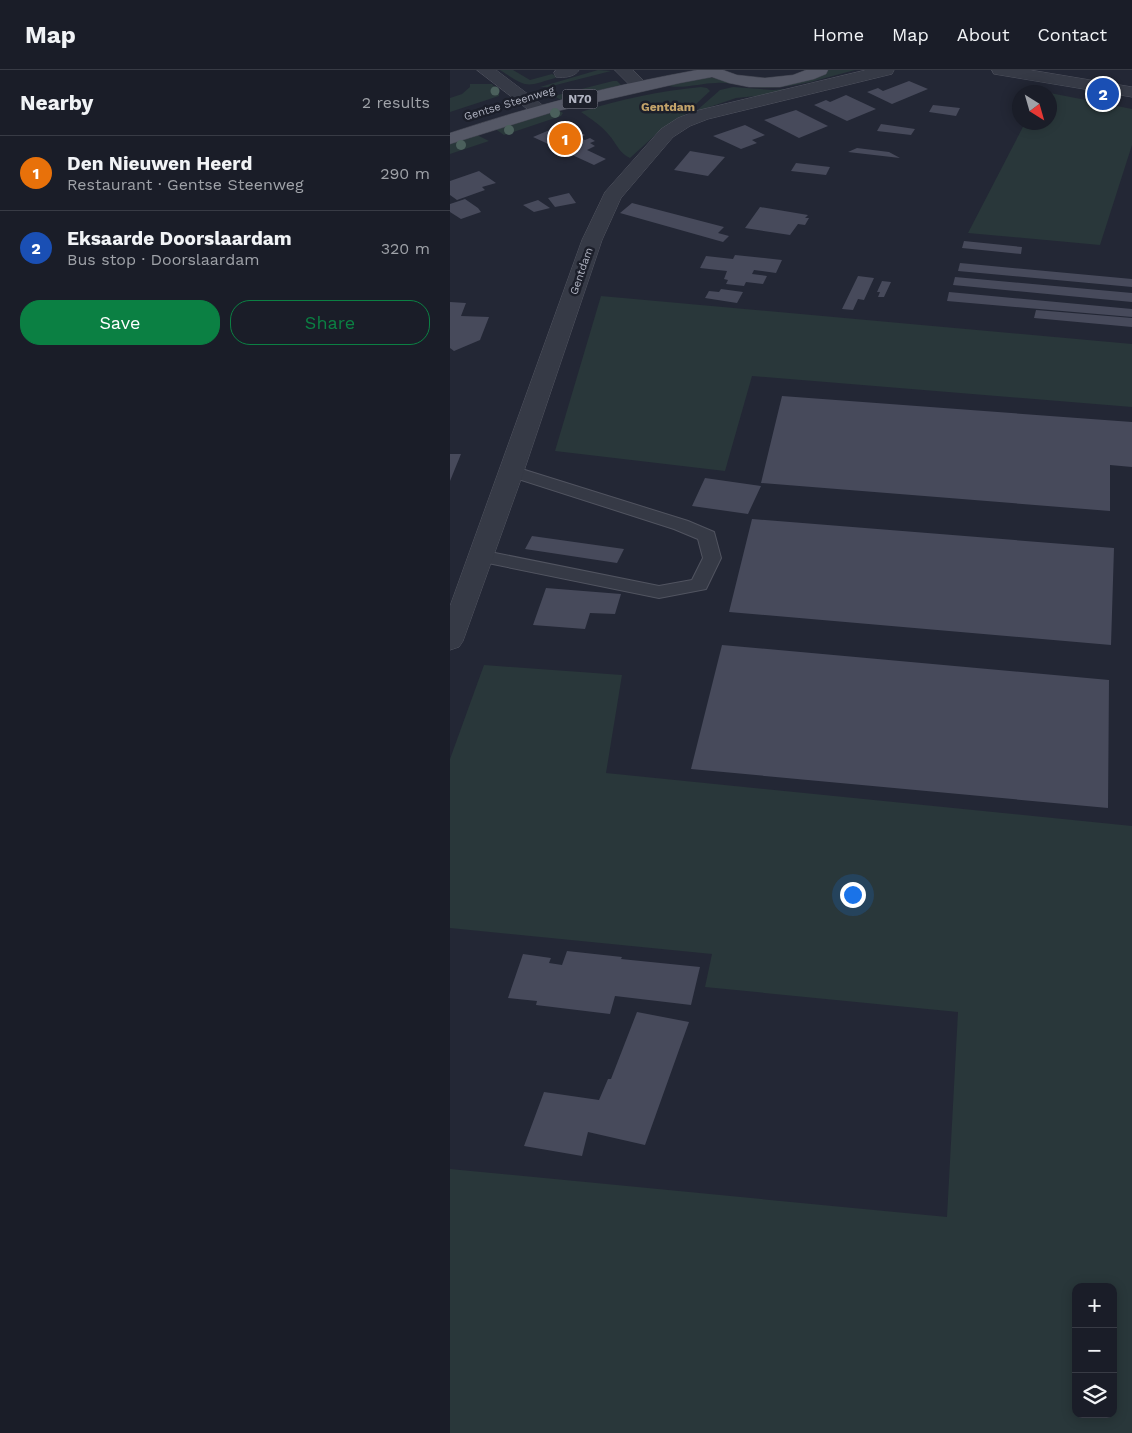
<!DOCTYPE html>
<meta charset="utf-8">
<style>
:root{--surface:#1a1d28;--page:#272a34;--text:#f1f3f6;--muted:#9fa2a8;--line:#383b45;--accent:#0b8043}
body{margin:0;font-family:"Work Sans",sans-serif;background:var(--page);color:var(--text)}
.controls{position:absolute;right:15px;bottom:15px;display:grid;overflow:hidden;border-radius:10px;box-shadow:0 2px 12px #0003}
.controls button{width:45px;height:45px;display:grid;place-items:center;padding:0;border:0;border-bottom:1px solid var(--line);background:var(--surface);color:var(--text);font:25px sans-serif}
.compass{position:absolute;left:562px;top:15px;width:45px;height:45px;border-radius:50%;background:var(--surface);box-shadow:0 2px 12px #0003;rotate:143deg}
.you{position:absolute;left:402px;top:824px;width:18px;height:18px;margin:-12px;border:4px solid #fff;border-radius:50%;background:#1a73e8;box-shadow:0 0 0 8px #1a73e833}
.badge{display:grid;place-items:center;width:32px;height:32px;border-radius:50%;background:var(--accent);color:#fff;font-size:16px;font-weight:700}
.pin{position:absolute;translate:-50% -50%;border:2px solid #fff;box-shadow:0 1px 5px #0006}
.list{margin:0;padding:0;list-style:none}
h2{display:flex;justify-content:space-between;align-items:center;height:65px;margin:0;padding:0 20px;font-size:21px}
h2 small{font-size:16px;font-weight:400;color:var(--muted)}
.list li{display:grid;grid-template-columns:32px 1fr auto;gap:15px;align-items:center;box-sizing:border-box;height:75px;padding:0 20px;border-top:1px solid var(--line)}
.list b{display:block;font-size:19px;white-space:nowrap}
.list p{margin:0;font-size:16px;white-space:nowrap;color:var(--muted)}
.list em{font-size:16px;font-style:normal;color:var(--muted)}
.actions{display:flex;gap:10px;padding:15px 20px}
.actions a{flex:1;padding:11px 0;border:1px solid var(--accent);border-radius:20px;text-align:center;font-size:18px;color:var(--accent)}
.actions .main{background:var(--accent);color:#fff}
.icon{flex:none;width:28px;height:28px;fill:none;stroke:currentColor;stroke-width:2;stroke-linecap:round;stroke-linejoin:round}
.map{position:relative;flex:none;width:682px;height:1363px;overflow:hidden}
header{display:flex;align-items:center;gap:30px;box-sizing:border-box;height:70px;padding:0 25px;background:var(--surface);border-bottom:1px solid var(--line)}
header strong{font-size:24px}
nav{display:flex;gap:28px;margin-inline-start:auto;font-size:18px}
main{display:flex}
aside{flex:1;background:var(--surface)}
.map>svg:first-child{display:block}
.green{fill:#29373a;fill-rule:evenodd}
.building{fill:#474a5b}
.lines{fill:none;stroke-linecap:round;stroke-linejoin:round}
.service-casing{stroke:#515460;stroke-width:2}
.minor-casing{stroke:#515460;stroke-width:1}
.tertiary-casing{stroke:#515460;stroke-width:1}
.primary-casing{stroke:#40434f;stroke-width:1}
.service{fill:#363a46;fill-rule:evenodd}
.minor{fill:#363a46;fill-rule:evenodd}
.tertiary{fill:#363a46;fill-rule:evenodd}
.primary{fill:#555866;fill-rule:evenodd}
.tree{fill:#4b605c}
.labels{text-anchor:middle;stroke-width:5;stroke-linejoin:round;paint-order:stroke}
.far-street-label{font-size:11px;fill:#b1b4c2;stroke:#1c1f2a}
.shield{fill:#1c1f2a;stroke:#848794;stroke-width:1}
.shield-label{font-size:12px;font-weight:bold;fill:#b1b4c2}
.far-neighbourhood-label{font-size:12px;font-weight:bold;fill:#c4a46a;stroke:#1c1f2a}
</style>
<header>
<strong>Map</strong>
<nav><a>Home</a><a>Map</a><a>About</a><a>Contact</a></nav>
</header>
<main>
<aside>
<h2>Nearby<small>2 results</small></h2>
<ul class="list">
<li><span class="badge" style="background:#e8710a">1</span><div><b>Den Nieuwen Heerd</b><p>Restaurant · Gentse Steenweg</p></div><em>290 m</em></li>
<li><span class="badge" style="background:#1a4fb4">2</span><div><b>Eksaarde Doorslaardam</b><p>Bus stop · Doorslaardam</p></div><em>320 m</em></li>
</ul>
<div class="actions"><a class="main">Save</a><a>Share</a></div>
</aside>
<div class="map">
<svg width="682" height="1363" viewBox="0 0 682 1363">
<rect width="100%" height="100%" fill="#232735"/>
<path class="green" d="M50 0H63L80 10 102 4 108 7C75 17 79 19 50 0Z
M148 0 161 1 98 17H90Z
M379 0H405C374 8 343 19 311 18 296 17 281 12 266 13 251 13 230 20 216 15L243 8H265L283 12 369 5Z
M163 11H167L171 15 111 30 104 26Z
M20 14H42L49 22V26L0 42V28L12 24 20 17Z
M251 17 257 18 260 21 230 49 213 58 180 88C169 83 167 74 159 65 151 55 141 49 131 42 170 29 210 21 251 17Z
M283 17 323 20 345 18 316 25 286 28 245 42 270 20Z
M600 23 682 39V75L650 175 518 163 575 53 600 52Z
M106 39 113 43 111 46 54 65 44 58Z
M27 65 39 71 0 84V74Z
M151 226 682 274V337L302 306 275 401 105 381Z
M34 595 172 605 156 703 682 756V1363H0V1099L497 1147 508 942 255 917 262 884 0 858V689ZM626 1217H663V1344H626Z"/>
<path class="building" d="M459 11 478 19 442 34 417 22 428 18 433 21Z
M396 25 426 39 397 51 364 35 376 30 380 32Z
M483 35 510 38 506 46 479 42Z
M346 40 378 56 349 68 314 50Z
M114 54 135 65 129 68 135 70 140 68 145 71 140 73 145 76 137 80 156 89 144 95 83 67Z
M431 54 465 59 461 65 427 61Z
M295 55 315 65 302 70 307 73 291 79 263 66Z
M407 78 439 82 450 88 398 82Z
M240 81 275 87 258 106 224 100Z
M346 93 380 97 376 105 341 101Z
M29 101 46 113 32 117 35 120 7 130 0 125V111Z
M119 123 126 133 105 137 98 128Z
M15 129 28 138 31 142 11 149 0 142V134Z
M88 130 100 138 84 142 73 135Z
M182 133 274 157 268 163 279 166 273 172 170 143Z
M310 137 358 145 355 148H359L355 155 348 154 340 165 295 158Z
M514 171 572 177 571 184 512 178Z
M285 185 332 190 326 203 304 200 302 204 317 206 313 214 296 212 294 216 276 214 278 210 274 209 277 201 250 198 256 186 283 189Z
M510 193 682 209V217L508 201Z
M408 206 424 208 414 230 408 229 403 240 392 239Z
M505 207 682 223V232L503 215Z
M432 211 441 212 434 227H428L430 222H427Z
M271 219 293 222 287 233 255 228 259 221 269 222Z
M499 222 682 239V247L497 231Z
M0 232 16 233 11 246 39 247 30 270 4 281 0 278Z
M586 240 682 248V257L584 248Z
M332 326 682 352V397L660 395V441L311 413Z
M0 384H11L0 411Z
M255 408 311 416 298 444 242 436Z
M302 449 664 478 661 575 279 542Z
M82 466 174 479 167 493 75 479Z
M96 518 171 524 165 544 140 543 135 559 83 555Z
M272 575 659 610 658 738 241 699Z
M117 881 172 887 171 889 250 897 241 935 165 926 160 944 86 935 87 931 58 928 73 884 101 888 99 893 112 895Z
M187 942 239 952 195 1075 138 1062 132 1086 74 1076 94 1022 149 1030 158 1009H161Z"/>
<g class="lines">
<g class="service-casing">
<path id="service" d="M62 396 238 451 264 462 271 488 256 519 209 528 23 490 21 486 23 482 30 480 209 516 242 510 253 488 248 469 224 459 56 405 53 401 56 397Z"/>
</g>
<g class="minor-casing">
<path id="minor" d="M27 0H46L99 40 96 44 90 45 84 44Z
M106 0H129C125 7 114 8 106 7L104 3Z
M165 0H183L198 15 196 19H184Z
M416 0H444L442 4 258 49 240 56 223 67 171 128 152 170 74 401 13 571 9 577 0 580V536L132 170 155 122 211 59 228 48 246 41Z"/>
</g>
<g class="tertiary-casing">
<path id="tertiary" d="M542 0H580L682 17V27L544 4Z"/>
</g>
<g class="primary-casing">
<path id="primary" d="M247 0H273L287 5 315 8 343 5 356 0H378L376 4 364 9 330 17H299L279 13 262 7 230 13 103 42 0 74V63C81 36 163 15 247 0Z"/>
</g>
<use href="#service" class="service"/>
<use href="#minor" class="minor"/>
<use href="#tertiary" class="tertiary"/>
<use href="#primary" class="primary"/>
</g>
<g class="tree">
<circle cx="45" cy="21" r="4.5"/>
<circle cx="105" cy="43" r="5"/>
<circle cx="59" cy="60" r="5"/>
<circle cx="11" cy="75" r="5"/>
</g>
<g class="labels">
<g class="far-street-label">
<text transform="translate(59 33) rotate(-17)" y="4">Gentse Steenweg</text>
<text transform="translate(131 201) rotate(-71)" y="4">Gentdam</text>
</g>
<rect class="shield" x="112.5" y="19.5" width="35" height="19" rx="4"/>
<g class="shield-label">
<text x="130" y="33">N70</text>
</g>
<g class="far-neighbourhood-label">
<text x="218" y="41">Gentdam</text>
</g>
</g>
</svg>
<div class="controls">
<button>+</button>
<button>−</button>
<button><svg class="icon" aria-label="layers" viewBox="0 0 24 24"><path d="M12 4l9 5-9 5-9-5zM3 14l9 5 9-5"/></svg></button>
</div>
<svg class="compass" viewBox="-18 -18 36 36"><path d="M0-13l5 13h-10z" fill="#e53935"/><path d="M0 13l5-13h-10z" fill="#9fa2a8"/></svg>
<div class="you"></div>
<div class="pin badge" style="left:115px;top:69px;background:#e8710a">1</div>
<div class="pin badge" style="left:653px;top:24px;background:#1a4fb4">2</div>
</div>
</main>
